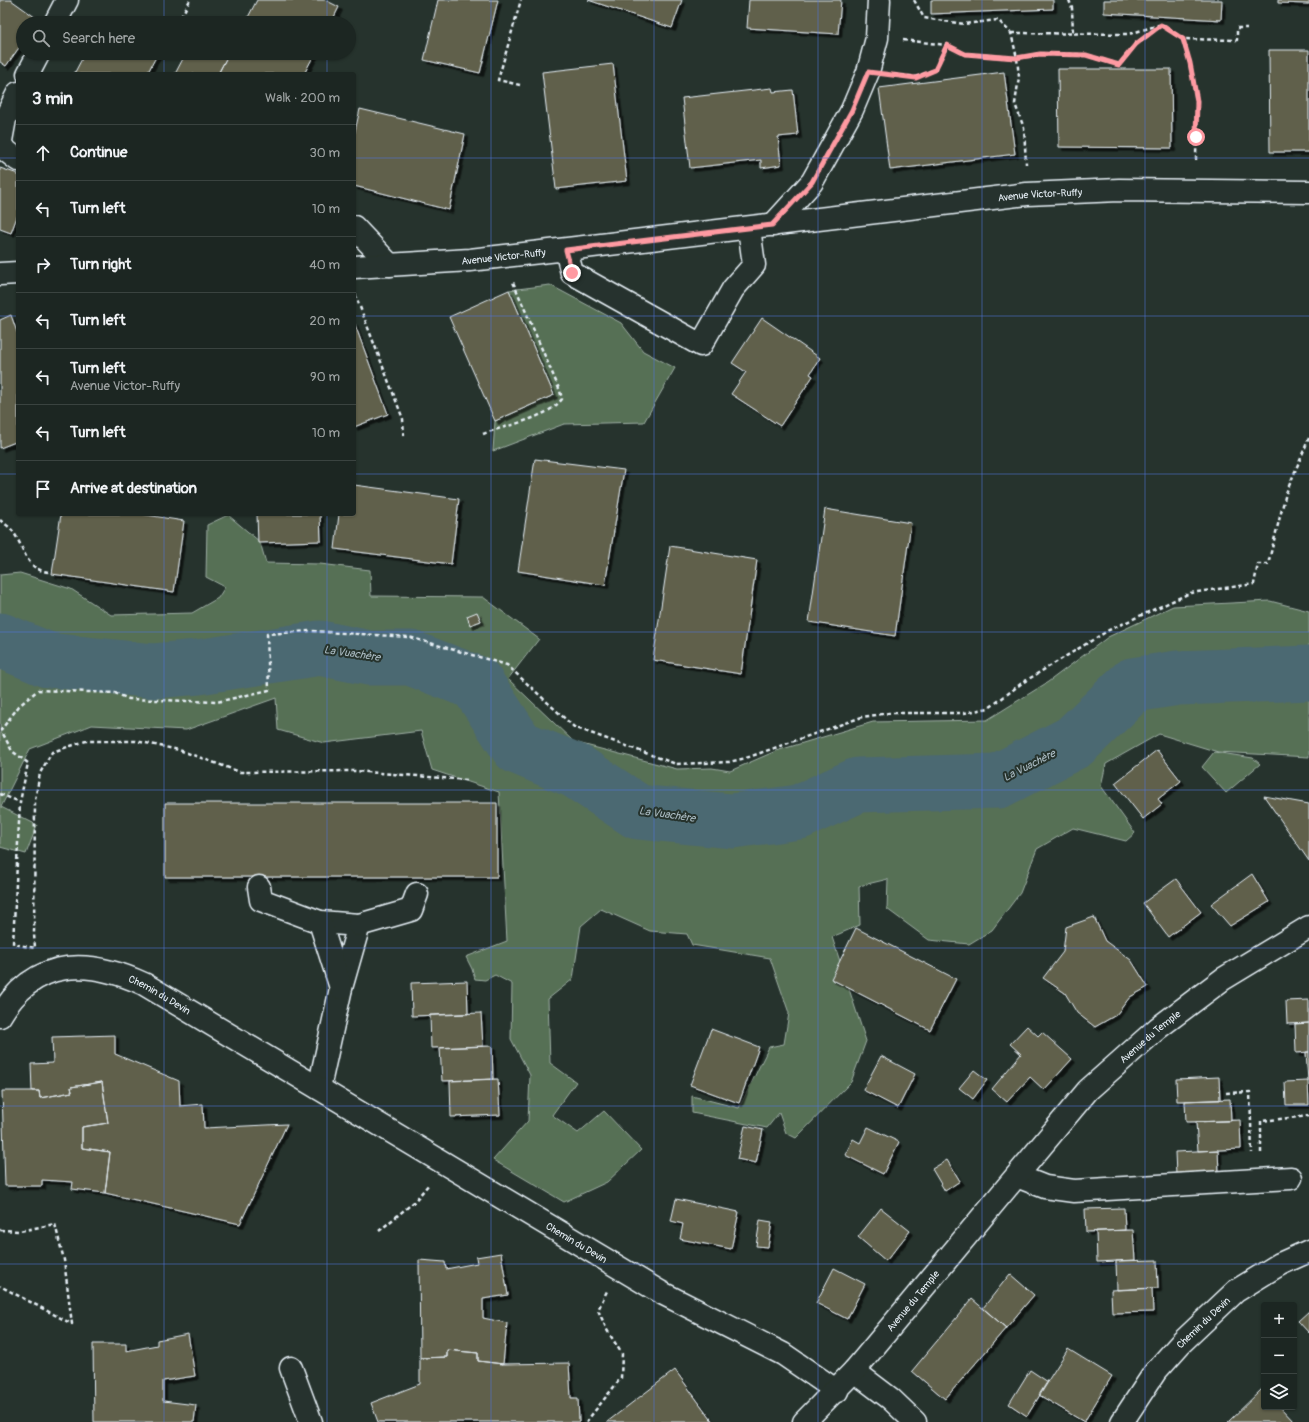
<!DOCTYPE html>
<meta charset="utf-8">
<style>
:root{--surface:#1c2622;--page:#29322f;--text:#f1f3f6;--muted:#a0a5a5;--line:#3a4340}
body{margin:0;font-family:Pangolin,sans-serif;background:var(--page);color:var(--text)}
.controls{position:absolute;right:12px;bottom:12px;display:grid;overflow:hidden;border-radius:4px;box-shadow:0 1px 3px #0004}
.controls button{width:36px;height:36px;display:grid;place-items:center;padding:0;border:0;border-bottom:1px solid var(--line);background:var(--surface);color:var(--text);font:20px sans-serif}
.stop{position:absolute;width:12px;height:12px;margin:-9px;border:3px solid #ff9aa2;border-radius:50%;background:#fff}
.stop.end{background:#ff9aa2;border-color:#fff;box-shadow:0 1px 4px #0008}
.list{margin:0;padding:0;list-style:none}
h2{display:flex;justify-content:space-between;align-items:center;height:52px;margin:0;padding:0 16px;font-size:17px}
h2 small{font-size:13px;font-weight:400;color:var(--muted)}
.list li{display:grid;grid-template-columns:26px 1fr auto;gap:12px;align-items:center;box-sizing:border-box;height:56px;padding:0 16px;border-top:1px solid var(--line)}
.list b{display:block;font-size:15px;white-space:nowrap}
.list p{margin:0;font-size:13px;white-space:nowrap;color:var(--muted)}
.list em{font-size:13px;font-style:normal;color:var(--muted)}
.icon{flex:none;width:22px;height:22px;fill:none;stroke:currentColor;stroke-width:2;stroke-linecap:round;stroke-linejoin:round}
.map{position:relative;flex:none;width:1309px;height:1422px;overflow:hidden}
.search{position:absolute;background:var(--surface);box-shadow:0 1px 3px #0004;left:16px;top:16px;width:340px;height:44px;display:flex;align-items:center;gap:10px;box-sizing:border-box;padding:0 14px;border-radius:22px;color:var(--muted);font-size:15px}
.panel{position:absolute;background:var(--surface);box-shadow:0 1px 3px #0004;left:16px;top:72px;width:340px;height:444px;border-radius:4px}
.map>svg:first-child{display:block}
.green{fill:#566f55;stroke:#9fb0a6}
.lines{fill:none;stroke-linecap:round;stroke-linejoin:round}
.river{stroke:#4c6972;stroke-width:55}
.building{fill:#61604c;stroke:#e8f1f8;filter:url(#shadow)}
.minor-casing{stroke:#e8f1f8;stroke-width:25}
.path{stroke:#e8f1f8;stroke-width:2.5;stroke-dasharray:4 3;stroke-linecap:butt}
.minor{stroke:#26332d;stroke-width:22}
.route{stroke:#ff9aa2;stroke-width:5}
.grid{fill:none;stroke:#5077e0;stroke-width:1;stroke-opacity:0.55}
.labels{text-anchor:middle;stroke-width:4;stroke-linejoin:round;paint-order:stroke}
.street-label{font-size:10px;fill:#e8f1f8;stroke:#26332d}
.water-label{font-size:11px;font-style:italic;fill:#aabbc2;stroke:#26332d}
</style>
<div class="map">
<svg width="1309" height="1422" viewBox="0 0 1309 1422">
<defs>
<filter id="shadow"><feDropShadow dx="3.5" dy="3.5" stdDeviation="0" flood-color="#0009"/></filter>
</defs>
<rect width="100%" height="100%" fill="#26332d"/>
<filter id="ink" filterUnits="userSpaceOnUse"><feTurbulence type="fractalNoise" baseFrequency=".025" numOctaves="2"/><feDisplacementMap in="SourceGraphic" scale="8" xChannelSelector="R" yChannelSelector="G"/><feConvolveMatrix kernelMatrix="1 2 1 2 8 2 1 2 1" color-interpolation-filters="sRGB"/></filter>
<g filter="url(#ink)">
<path class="green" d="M550 285 621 323 643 351 675 368 644 422 564 424 493 451 495 421 554 395 509 290Z
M228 515 260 542 266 563 320 564 370 570 371 596 483 597 539 639 508 679 574 742 677 769 712 768 730 771 776 751 873 722 987 720 1048 682 1108 637 1173 606 1270 601 1309 611V757L1218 752 1159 734 1106 764 1101 786 1135 833 1126 841 1073 828 1037 849 1020 893 992 930 969 944 929 940 887 909 888 879 859 886 860 925 832 937 866 1041 851 1082 796 1138 786 1133 779 1113 767 1128 692 1113V1096L739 1108 769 1047 784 1044 789 1013 770 958 692 945 687 934 650 931 601 909 581 926 573 979 548 999 550 1063 576 1082 552 1115 578 1133 604 1111 641 1150 607 1182 564 1202 493 1160 528 1121 530 1075 511 1039 512 984 495 975 485 980 475 979 472 969 466 957 507 941 499 792 432 770 421 731 324 743 278 730 276 698 186 730 92 725 30 749 1 807 37 825 26 854 0 847V575L20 573 71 589 111 615 192 613 218 598 225 587 206 577 207 525Z
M1214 752 1253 758 1260 764 1226 793 1202 767Z"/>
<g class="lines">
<path class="river" d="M0 640 48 660 154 671 198 667 320 648 369 658H411L476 683 518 747 576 771 638 812 732 821 799 812 858 785 998 781 1074 742 1133 685 1178 678 1309 673"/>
</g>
<path class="building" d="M0 0H11L39 20 37 23H23V42L6 66 0 62Z
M257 0H325L339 7 331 23H245Z
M438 0H498L480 73 424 60Z
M588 0H682L672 28Z
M749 0H841L838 34 747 28Z
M931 0H1053V9L931 14Z
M1104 0H1222L1221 20 1104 13Z
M1278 0H1309V4L1278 3Z
M1269 50H1309V152H1270Z
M85 53H158L147 74H74Z
M186 53H229L218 74H175Z
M229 53H315L304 74H218Z
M613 64 627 181 556 189 542 72Z
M1058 69H1171L1172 148 1059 147Z
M1004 72 1015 154 890 170 879 88Z
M772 88 773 92 793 90 798 135 778 137 781 165 761 168V160L690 168 682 98Z
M360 109 465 134 449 210 354 186V136Z
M0 168 18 174V214L11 233 0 229Z
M509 290 554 395 495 421 449 317Z
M11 315 18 335V441L0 448V320Z
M762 318 820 358 810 374 813 376 780 426 731 394 746 372 732 363Z
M354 322 388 414 354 427Z
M535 459 624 470 605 585 518 571Z
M354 485 459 499 451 564 335 549 339 514H354Z
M825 509 911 523 895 636 809 622Z
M61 514H140L184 521 174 592 52 574Z
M257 514H320L321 541 258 543Z
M670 546 757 560 741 674 653 660Z
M477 612 481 621 470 625 467 616Z
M1157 750 1181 781 1158 799 1162 804 1143 819 1115 783Z
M1264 796 1309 804V861Z
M165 803H497V877H165Z
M1252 874 1269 902 1230 926 1211 904Z
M1176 879 1201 912 1168 937 1143 903Z
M1094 917 1105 941 1131 960 1148 987 1130 997 1116 1015 1095 1027 1077 1013 1065 993 1043 978 1063 952 1066 927Z
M856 928 956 979 930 1030 831 979Z
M467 981 468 1014 412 1016 411 983Z
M1309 1000V1023L1287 1024 1286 1001Z
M481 1013 483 1046 431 1048 430 1015Z
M1309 1023V1052L1296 1053 1295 1024Z
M1027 1026 1038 1036 1042 1032 1072 1059 1044 1090 1030 1077 1007 1102 992 1089 1021 1054 1010 1044Z
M711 1029 759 1047 739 1103 690 1085Z
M115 1035V1054L179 1081 180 1106 203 1104 204 1128 287 1124 240 1224 105 1193 110 1152 82 1148V1127L108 1123 102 1082 71 1087 72 1092 40 1098 39 1091H32L31 1064 53 1063 52 1037Z
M492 1046 493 1079 442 1081 440 1048Z
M1306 1052H1309V1081H1308Z
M881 1056 915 1074 898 1108 863 1090Z
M974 1070 987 1080 973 1099 959 1088Z
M1219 1077 1220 1100 1177 1101 1176 1079Z
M498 1079 500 1115 451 1117 450 1081Z
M1308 1081 1309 1105H1286L1285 1082Z
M102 1082 108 1123 82 1127V1148L110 1152 105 1193 72 1189 73 1182 42 1180V1186H5L2 1091H39L40 1098 72 1092 71 1087Z
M1230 1099 1231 1121 1186 1122 1185 1101Z
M1240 1120 1241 1149 1198 1151 1196 1122Z
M745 1126 763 1130 756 1163 737 1159Z
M868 1127 899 1142 883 1174 845 1155 853 1139 860 1143Z
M1218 1150 1219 1173 1176 1175 1175 1152Z
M947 1160 960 1181 945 1191 932 1169Z
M676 1199 739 1212 731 1249 680 1239 683 1224 671 1221Z
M881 1208 910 1231 886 1261 858 1237Z
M1124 1208 1125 1230 1086 1232 1085 1209Z
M760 1220 772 1222 768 1247 756 1246Z
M1133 1230 1135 1260 1097 1262 1096 1231Z
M501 1253 508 1295 483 1299V1318L507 1323 503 1364 478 1361V1353L447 1350V1357L420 1358 419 1260 445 1262 446 1269 477 1263 476 1257Z
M1157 1260 1158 1288 1117 1290 1116 1261Z
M834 1268 865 1284 847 1319 816 1303Z
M1010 1274 1034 1295 1006 1328 983 1308Z
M1152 1288 1153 1312 1112 1313 1111 1290Z
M972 1299 1006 1328 945 1399 912 1371Z
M1309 1311V1333L1298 1321Z
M188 1334 195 1376 163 1381V1401L196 1405 194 1422H94L93 1344H126V1351L157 1345V1340Z
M1068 1349 1112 1376 1084 1422 1039 1395Z
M447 1350 478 1353V1361L503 1364 569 1363 571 1398H578L579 1422H378L371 1403 420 1384V1358L447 1357Z
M675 1370 713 1422H607Z
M1030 1370 1048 1382 1027 1416 1009 1404Z
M1262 1389 1264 1391V1407H1280L1294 1422H1228Z"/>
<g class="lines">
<g class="minor-casing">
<g id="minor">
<path d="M55 23 67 0"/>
<path d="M28 74 39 53"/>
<path d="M18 93 5 119 0 146 18 160"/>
<path d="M773 225 812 182 852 110 868 72 877 38 879 0"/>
<path d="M354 227 390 265"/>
<path d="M566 250 572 273 701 345 733 289 754 265 749 228"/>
<path id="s1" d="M354 267 470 260 576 248 1027 194 1119 190 1309 192"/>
<path d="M0 274 18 273"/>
<path d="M259 887 261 900 320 922 359 925 341 988 319 1088"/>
<path d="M320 922 341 988"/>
<path d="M359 925 411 910 417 894"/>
<path id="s2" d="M0 1016C35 958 87 958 144 984L660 1292 783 1354 837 1391"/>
<path d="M1017 1176 1045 1187 1074 1191 1291 1178"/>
<path d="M291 1368 311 1422"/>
<path d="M854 1371 891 1399 915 1422"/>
<path id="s3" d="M804 1422 854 1371 1088 1090 1158 1028 1223 979 1309 927"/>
<path id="s4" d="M1122 1422 1155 1372 1181 1343 1236 1291 1280 1264 1309 1251"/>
</g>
</g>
<path class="path" d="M914 0 924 18 964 24 998 20 1011 33 1017 58 1019 77 1015 104 1024 128 1026 164
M1069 0 1072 8 1073 34
M178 23 190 0
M1011 33 1129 34 1159 25
M1183 39 1190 63 1197 101 1196 160
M903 40 947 45 965 54 1017 58 1040 54 1086 55 1119 65 1136 44 1161 25 1183 39 1237 40V28H1247
M894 75 916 77 935 70 947 45
M520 85 498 80 521 0
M355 294 403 419 404 437
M483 434C506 425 547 419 562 399L560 391 513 282
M0 520C3 523 7 525 10 528 25 544 23 570 49 572
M467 780 355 771 240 772 179 750 136 741H86L52 752 40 773 35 800 34 934 35 948 13 944 20 802 28 763 12 751 1 730 19 706 38 690 115 693 129 699 217 702 269 690 267 634 311 631 409 637 507 665 574 727 676 764 729 762 746 758 862 717 889 713H964L989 708 1022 683 1109 630 1190 593 1254 584 1258 564H1268L1286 493 1309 438
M0 794 20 802
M1226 1093 1250 1092 1252 1153
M1261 1153V1121L1309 1116
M0 1230 20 1231 55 1224 64 1260 72 1324 0 1286
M379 1231 414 1202 429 1184
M586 1422 621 1378 622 1354 607 1330 598 1310 607 1291"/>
<use href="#minor" class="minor"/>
</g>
</g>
<g class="lines" filter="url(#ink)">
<path class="route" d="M572 273 566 250 772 225 812 182 852 110 868 72 916 78 935 70 947 45 965 54 1016 58 1040 54 1086 55 1119 65 1136 44 1161 25 1183 39 1190 63 1197 101 1196 137"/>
</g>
<path class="grid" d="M164 0V23M327 0V23M491 0V1422M654 0V1422M818 0V1422M982 0V1422M1145 0V1422M164 53V74M327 53V74M0 158H18M354 158H1309M0 316H18M354 316H1309M0 474H18M354 474H1309M164 514V1422M327 514V1422M0 632H1309M0 790H1309M0 948H1309M0 1106H1309M0 1264H1309"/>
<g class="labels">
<g class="street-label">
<text dy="4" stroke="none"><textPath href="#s1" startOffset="690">Avenue Victor-Ruffy</textPath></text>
<text dy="4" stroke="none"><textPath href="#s1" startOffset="150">Avenue Victor-Ruffy</textPath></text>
<text dy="4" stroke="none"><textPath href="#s2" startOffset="184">Chemin du Devin</textPath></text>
<text dy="4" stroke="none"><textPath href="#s3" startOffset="519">Avenue du Temple</textPath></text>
<text dy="4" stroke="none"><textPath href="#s2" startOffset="669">Chemin du Devin</textPath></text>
<text dy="4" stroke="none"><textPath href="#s3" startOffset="163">Avenue du Temple</textPath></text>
<text dy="4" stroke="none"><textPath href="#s4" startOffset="129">Chemin du Devin</textPath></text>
</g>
<g class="water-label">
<text transform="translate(352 653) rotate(8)" y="4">La Vuachère</text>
<text transform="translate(1029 765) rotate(-27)" y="4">La Vuachère</text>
<text transform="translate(667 814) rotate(8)" y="4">La Vuachère</text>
</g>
</g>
</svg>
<div class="controls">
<button>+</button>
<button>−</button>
<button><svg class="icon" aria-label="layers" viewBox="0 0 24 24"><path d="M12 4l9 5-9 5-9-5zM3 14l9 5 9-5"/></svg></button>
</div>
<div class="stop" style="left:1196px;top:137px"></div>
<div class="stop end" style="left:572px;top:273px"></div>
<div class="search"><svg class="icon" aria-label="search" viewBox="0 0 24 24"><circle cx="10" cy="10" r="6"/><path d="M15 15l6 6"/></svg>Search here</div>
<section class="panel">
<h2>3 min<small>Walk · 200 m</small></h2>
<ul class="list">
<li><svg class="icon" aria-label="ahead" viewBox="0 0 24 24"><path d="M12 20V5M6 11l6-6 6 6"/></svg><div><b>Continue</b></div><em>30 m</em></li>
<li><svg class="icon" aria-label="left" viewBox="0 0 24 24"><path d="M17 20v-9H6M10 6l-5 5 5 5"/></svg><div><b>Turn left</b></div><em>10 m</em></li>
<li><svg class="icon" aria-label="right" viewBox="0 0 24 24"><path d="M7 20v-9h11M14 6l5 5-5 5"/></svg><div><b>Turn right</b></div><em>40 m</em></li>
<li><svg class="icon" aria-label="left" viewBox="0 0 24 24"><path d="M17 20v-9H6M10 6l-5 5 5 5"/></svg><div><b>Turn left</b></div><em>20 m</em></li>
<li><svg class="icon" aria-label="left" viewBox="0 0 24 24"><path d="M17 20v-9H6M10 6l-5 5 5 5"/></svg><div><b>Turn left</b><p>Avenue Victor-Ruffy</p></div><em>90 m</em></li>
<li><svg class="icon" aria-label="left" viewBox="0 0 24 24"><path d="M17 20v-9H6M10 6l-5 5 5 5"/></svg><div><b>Turn left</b></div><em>10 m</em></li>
<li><svg class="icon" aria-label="arrive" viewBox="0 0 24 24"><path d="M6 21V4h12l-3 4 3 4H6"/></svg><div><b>Arrive at destination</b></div></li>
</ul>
</section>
</div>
